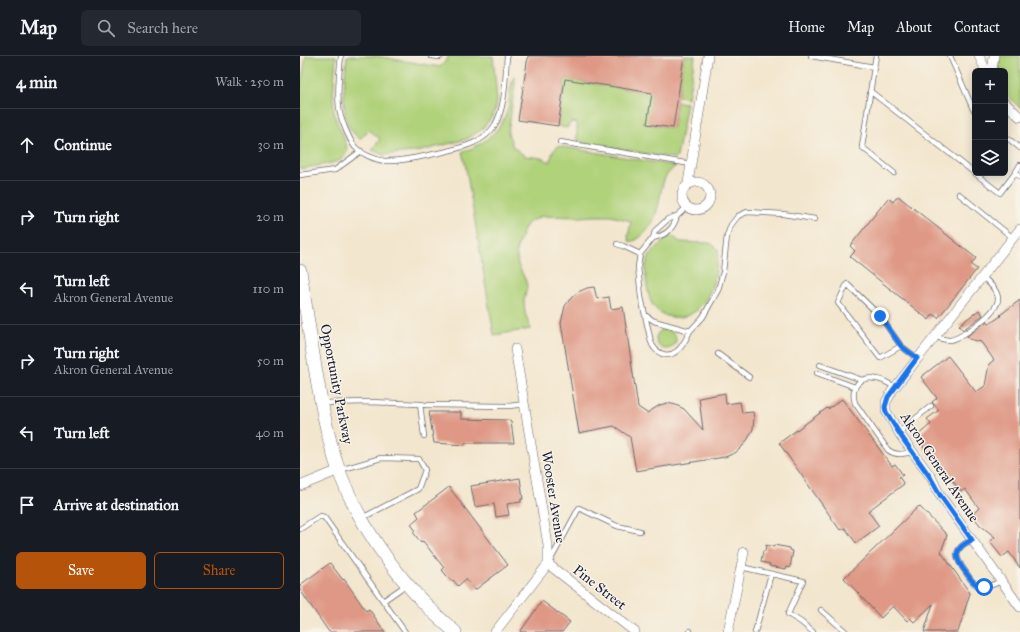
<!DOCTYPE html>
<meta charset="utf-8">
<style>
:root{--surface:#171b24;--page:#242831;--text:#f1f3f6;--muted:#9ea1a6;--line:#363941;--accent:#b45309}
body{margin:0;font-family:"IM FELL Great Primer",serif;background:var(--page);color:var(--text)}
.controls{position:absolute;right:12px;top:12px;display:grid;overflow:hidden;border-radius:6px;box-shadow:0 2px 10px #0003}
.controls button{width:36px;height:36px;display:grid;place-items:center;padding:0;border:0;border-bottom:1px solid var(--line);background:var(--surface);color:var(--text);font:20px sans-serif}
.stop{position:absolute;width:12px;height:12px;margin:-9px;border:3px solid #1a73e8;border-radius:50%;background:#fff}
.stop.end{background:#1a73e8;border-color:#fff;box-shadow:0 1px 4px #0008}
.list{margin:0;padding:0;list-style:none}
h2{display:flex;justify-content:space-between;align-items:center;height:52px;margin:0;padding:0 16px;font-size:17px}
h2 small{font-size:13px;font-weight:400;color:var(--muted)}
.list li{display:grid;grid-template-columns:26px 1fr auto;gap:12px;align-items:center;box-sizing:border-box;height:72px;padding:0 16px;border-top:1px solid var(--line)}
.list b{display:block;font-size:15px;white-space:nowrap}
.list p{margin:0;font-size:13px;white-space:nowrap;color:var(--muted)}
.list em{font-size:13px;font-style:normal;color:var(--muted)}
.actions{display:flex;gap:8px;padding:12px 16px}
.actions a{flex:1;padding:9px 0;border:1px solid var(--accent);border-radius:6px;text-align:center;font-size:14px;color:var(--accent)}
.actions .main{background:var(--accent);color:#fff}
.icon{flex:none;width:22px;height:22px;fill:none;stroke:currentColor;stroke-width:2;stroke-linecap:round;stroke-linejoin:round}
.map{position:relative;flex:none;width:720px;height:576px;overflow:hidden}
header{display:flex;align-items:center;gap:24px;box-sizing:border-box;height:56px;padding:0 20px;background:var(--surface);border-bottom:1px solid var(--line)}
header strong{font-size:19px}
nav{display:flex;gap:22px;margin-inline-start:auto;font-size:14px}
.search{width:280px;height:36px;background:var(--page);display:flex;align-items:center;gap:10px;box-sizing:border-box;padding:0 14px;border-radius:6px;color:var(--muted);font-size:15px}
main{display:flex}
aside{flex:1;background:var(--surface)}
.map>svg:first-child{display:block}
.green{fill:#b0d27a;stroke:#697a5a}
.building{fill:#df9885}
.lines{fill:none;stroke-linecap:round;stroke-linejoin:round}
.lane-casing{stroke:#6b676e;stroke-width:6}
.street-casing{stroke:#6b676e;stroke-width:10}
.secondary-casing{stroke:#6b676e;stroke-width:14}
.lane{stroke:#fff;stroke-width:4.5}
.street{stroke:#fff;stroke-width:9}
.secondary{stroke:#fff;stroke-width:13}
.route{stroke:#1a73e8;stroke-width:5}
.labels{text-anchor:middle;stroke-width:3;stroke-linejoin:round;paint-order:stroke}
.street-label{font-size:14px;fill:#22223b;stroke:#f7f3e8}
</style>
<header>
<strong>Map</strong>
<div class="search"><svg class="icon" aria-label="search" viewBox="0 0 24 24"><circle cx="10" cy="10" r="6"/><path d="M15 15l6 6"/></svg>Search here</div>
<nav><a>Home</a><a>Map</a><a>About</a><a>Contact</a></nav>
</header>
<main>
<aside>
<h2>4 min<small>Walk · 250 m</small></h2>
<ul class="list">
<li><svg class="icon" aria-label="ahead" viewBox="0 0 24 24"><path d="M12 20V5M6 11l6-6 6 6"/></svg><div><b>Continue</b></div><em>30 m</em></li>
<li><svg class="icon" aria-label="right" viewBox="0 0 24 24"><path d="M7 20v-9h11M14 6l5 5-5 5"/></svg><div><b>Turn right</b></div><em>20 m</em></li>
<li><svg class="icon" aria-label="left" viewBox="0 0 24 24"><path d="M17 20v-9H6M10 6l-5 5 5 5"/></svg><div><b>Turn left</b><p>Akron General Avenue</p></div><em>110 m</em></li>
<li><svg class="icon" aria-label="right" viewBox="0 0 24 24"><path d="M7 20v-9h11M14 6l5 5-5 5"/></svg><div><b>Turn right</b><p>Akron General Avenue</p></div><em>50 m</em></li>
<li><svg class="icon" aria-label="left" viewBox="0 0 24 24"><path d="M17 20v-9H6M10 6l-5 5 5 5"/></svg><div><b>Turn left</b></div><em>40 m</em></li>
<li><svg class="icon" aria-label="arrive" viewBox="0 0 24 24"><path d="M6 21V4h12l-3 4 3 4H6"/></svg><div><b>Arrive at destination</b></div></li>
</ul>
<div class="actions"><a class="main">Save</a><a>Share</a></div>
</aside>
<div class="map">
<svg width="720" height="576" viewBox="0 0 720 576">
<rect width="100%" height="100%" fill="#f7f3e8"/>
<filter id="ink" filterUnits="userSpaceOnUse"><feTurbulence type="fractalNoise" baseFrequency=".025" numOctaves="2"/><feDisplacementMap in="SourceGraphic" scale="8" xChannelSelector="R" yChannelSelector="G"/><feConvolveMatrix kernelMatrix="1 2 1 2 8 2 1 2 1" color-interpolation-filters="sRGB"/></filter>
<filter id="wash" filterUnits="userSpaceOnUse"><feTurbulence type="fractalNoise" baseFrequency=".012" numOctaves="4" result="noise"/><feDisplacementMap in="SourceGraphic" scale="16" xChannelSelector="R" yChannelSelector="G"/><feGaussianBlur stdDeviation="0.9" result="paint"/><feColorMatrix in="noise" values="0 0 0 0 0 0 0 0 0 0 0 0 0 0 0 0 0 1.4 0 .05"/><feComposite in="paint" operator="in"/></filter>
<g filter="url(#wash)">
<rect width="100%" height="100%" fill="#f3e6ce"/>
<path class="green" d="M6 0H36C35 18 32 40 34 57 37 71 47 82 47 96L41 104 32 107 0 113V35Z
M47 0H76L140 11 144 7 149 0H193L197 43 196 52 191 62 182 73 167 83 121 95 83 99 72 94 80 83 69 74 60 83C55 79 51 75 48 69 41 54 45 17 47 0Z
M384 0H395L388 42 378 40Z
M697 0H720V52L705 37V15H696Z
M214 21 215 29 208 77 213 91 225 100 242 102 250 106 253 95 258 90 376 110C371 114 366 119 364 124 360 135 360 147 356 158 354 167 339 188 329 185L328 181 331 165 311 160H294L279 161 242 160 229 166 224 173 216 194 218 209 226 225 227 230 224 245 225 257 231 273 194 279 166 112 162 96C184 89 204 73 209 49 210 39 210 30 214 21Z
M265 23 352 37 348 68 373 72 377 46 387 47 377 101 374 102 282 87 277 83V67L271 66 267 72 258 70Z
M371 179 380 186 409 187 413 189 418 193C418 211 414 235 401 250 388 265 363 266 352 248 349 242 348 236 347 230 346 221 344 212 348 203 353 194 363 186 371 179Z
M356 283a10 10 0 1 1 20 0a10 10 0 1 1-20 0Z"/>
<g id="blocks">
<path class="building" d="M228 0H384L373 72 347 68 352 37 265 23 258 70 218 64Z
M598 140 676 202 671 209 677 213 638 262 633 258 629 264 550 201 555 195 550 190 588 142 593 146Z
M294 231 297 243 309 241 311 253 323 251 338 351 347 357 360 349 367 347 376 349 384 353 403 374 399 342 425 337 426 348 440 346 442 357 453 356 454 362 453 373 448 383 441 392 435 397 425 401 336 415 330 381 314 370 279 377 261 267 265 250 272 241 278 236 287 232Z
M720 244V512L709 496 702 501 690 486 695 481 680 469 676 464 674 457 679 452 665 433 661 436 646 416 644 418 616 381 631 368 627 363 639 354 632 346 637 342 621 321 648 300 676 336 685 330 689 308 694 304 681 286 669 283 667 280 687 265 689 268 701 260 700 259Z
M679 254 683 259 663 274 659 269Z
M542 343 592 410 595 408 603 419 599 421 604 428 568 455 579 470 556 487 545 472 540 474 479 387 527 352 528 353Z
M129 356H161V363L208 364 211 366 214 387H165V389L134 387Z
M220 422 223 443H221V446L207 448 209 459 196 461 194 448 175 451 171 430Z
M149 431 208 509 175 534 166 523 158 530 153 524 151 525 142 514 144 512 123 485 121 487 113 476 115 474 111 468 119 461 116 456Z
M619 450 647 479 641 496 670 537 658 576H624L633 548 614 566 610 562 607 565 593 550 581 562 544 522Z
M466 489 474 491V489L490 492V494L493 495 490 512 487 511 486 513 469 510 470 508 461 506 463 495H465Z
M30 507 43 524 44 523 66 555 69 553 85 576H29L0 534V529Z
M242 545 270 566 262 576H220Z"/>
</g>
</g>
<g filter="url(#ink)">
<use href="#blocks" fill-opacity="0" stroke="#6b676e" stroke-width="1"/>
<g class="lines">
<g class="lane-casing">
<path id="lane" d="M41 0C39 17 37 35 39 52 40 62 49 83 55 91 62 98 75 104 85 105 99 106 125 100 139 97 160 92 183 88 195 69 206 49 205 22 207 0
M131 0 140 1 141 0
M511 0 574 11 562 91 594 117
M650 0 673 53 675 55
M574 11 576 0
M570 35 700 137 715 117
M705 80 720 92
M260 86 391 108
M720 109 715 117 720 121
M0 119 35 114 61 95
M659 138 713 182
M387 151 377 160 368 163 355 175 353 182 340 198 338 211 341 241 351 286C355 297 367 303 377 295 383 291 387 281 390 275
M353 182C366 179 373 174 377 160
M317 188 323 190 340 198
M345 259 354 265 390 275 403 261 418 234 423 216 427 180 431 169 438 160 447 156 483 158 515 163
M635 280C639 282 644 284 650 284 661 283 698 256 698 243 698 234 688 226 682 220
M601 290 580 302 538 247 547 228 580 260 601 290 617 302
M418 298 449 321
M520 309 562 324
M517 317 555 331
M595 331C589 328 584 324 577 323 560 319 550 331 555 347L588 394C596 400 603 398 612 396
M23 347 70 346 120 348 124 380
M120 348 126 349 209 350 225 348
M599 376 631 350
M40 414 81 402 119 403 125 414 118 433 62 462
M0 473 20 460 24 461 105 576
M672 484C651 493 655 502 667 518 670 523 674 529 680 531 687 532 695 528 701 525
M250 505 279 452 317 470 340 475
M441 511 503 525 488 558 501 566 513 576
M83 545 106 529
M521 554 546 576
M390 576V575
M455 576 471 518"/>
</g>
<g class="street-casing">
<path id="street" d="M679 0 686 15
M692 15 694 0
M705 47 720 61
M382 140a14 14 0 1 1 28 0a14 14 0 1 1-28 0Z
M388 127 408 0
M720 173 592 335 586 346V355L601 380 631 421 640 439 720 551
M0 430 39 414
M248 508 335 576
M195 576 248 508V489L215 293
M428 576 444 496"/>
</g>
<g class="secondary-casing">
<path id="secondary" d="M0 215C5 247 10 279 15 311 21 346 27 381 39 415 62 476 105 534 155 576"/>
</g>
<use href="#lane" class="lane"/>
<use href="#street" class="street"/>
<use href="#secondary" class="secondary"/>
</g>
</g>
<g class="lines" filter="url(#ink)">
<path class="route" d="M580 260 601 290 617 302 588 341 585 351 586 356 601 380 630 421 640 439 672 484C651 493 655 503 667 518 672 525 675 530 684 531"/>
</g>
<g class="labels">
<g class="street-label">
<text transform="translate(37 328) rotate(79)" y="5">Opportunity Parkway</text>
<text transform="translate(640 411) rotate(56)" y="5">Akron General Avenue</text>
<text transform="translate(254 441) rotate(81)" y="5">Wooster Avenue</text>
<text transform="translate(300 531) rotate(38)" y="5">Pine Street</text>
</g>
</g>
</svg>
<div class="controls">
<button>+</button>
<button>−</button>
<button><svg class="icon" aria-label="layers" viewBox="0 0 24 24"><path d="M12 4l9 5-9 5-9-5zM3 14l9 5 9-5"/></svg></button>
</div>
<div class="stop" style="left:684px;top:531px"></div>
<div class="stop end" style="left:580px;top:260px"></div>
</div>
</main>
